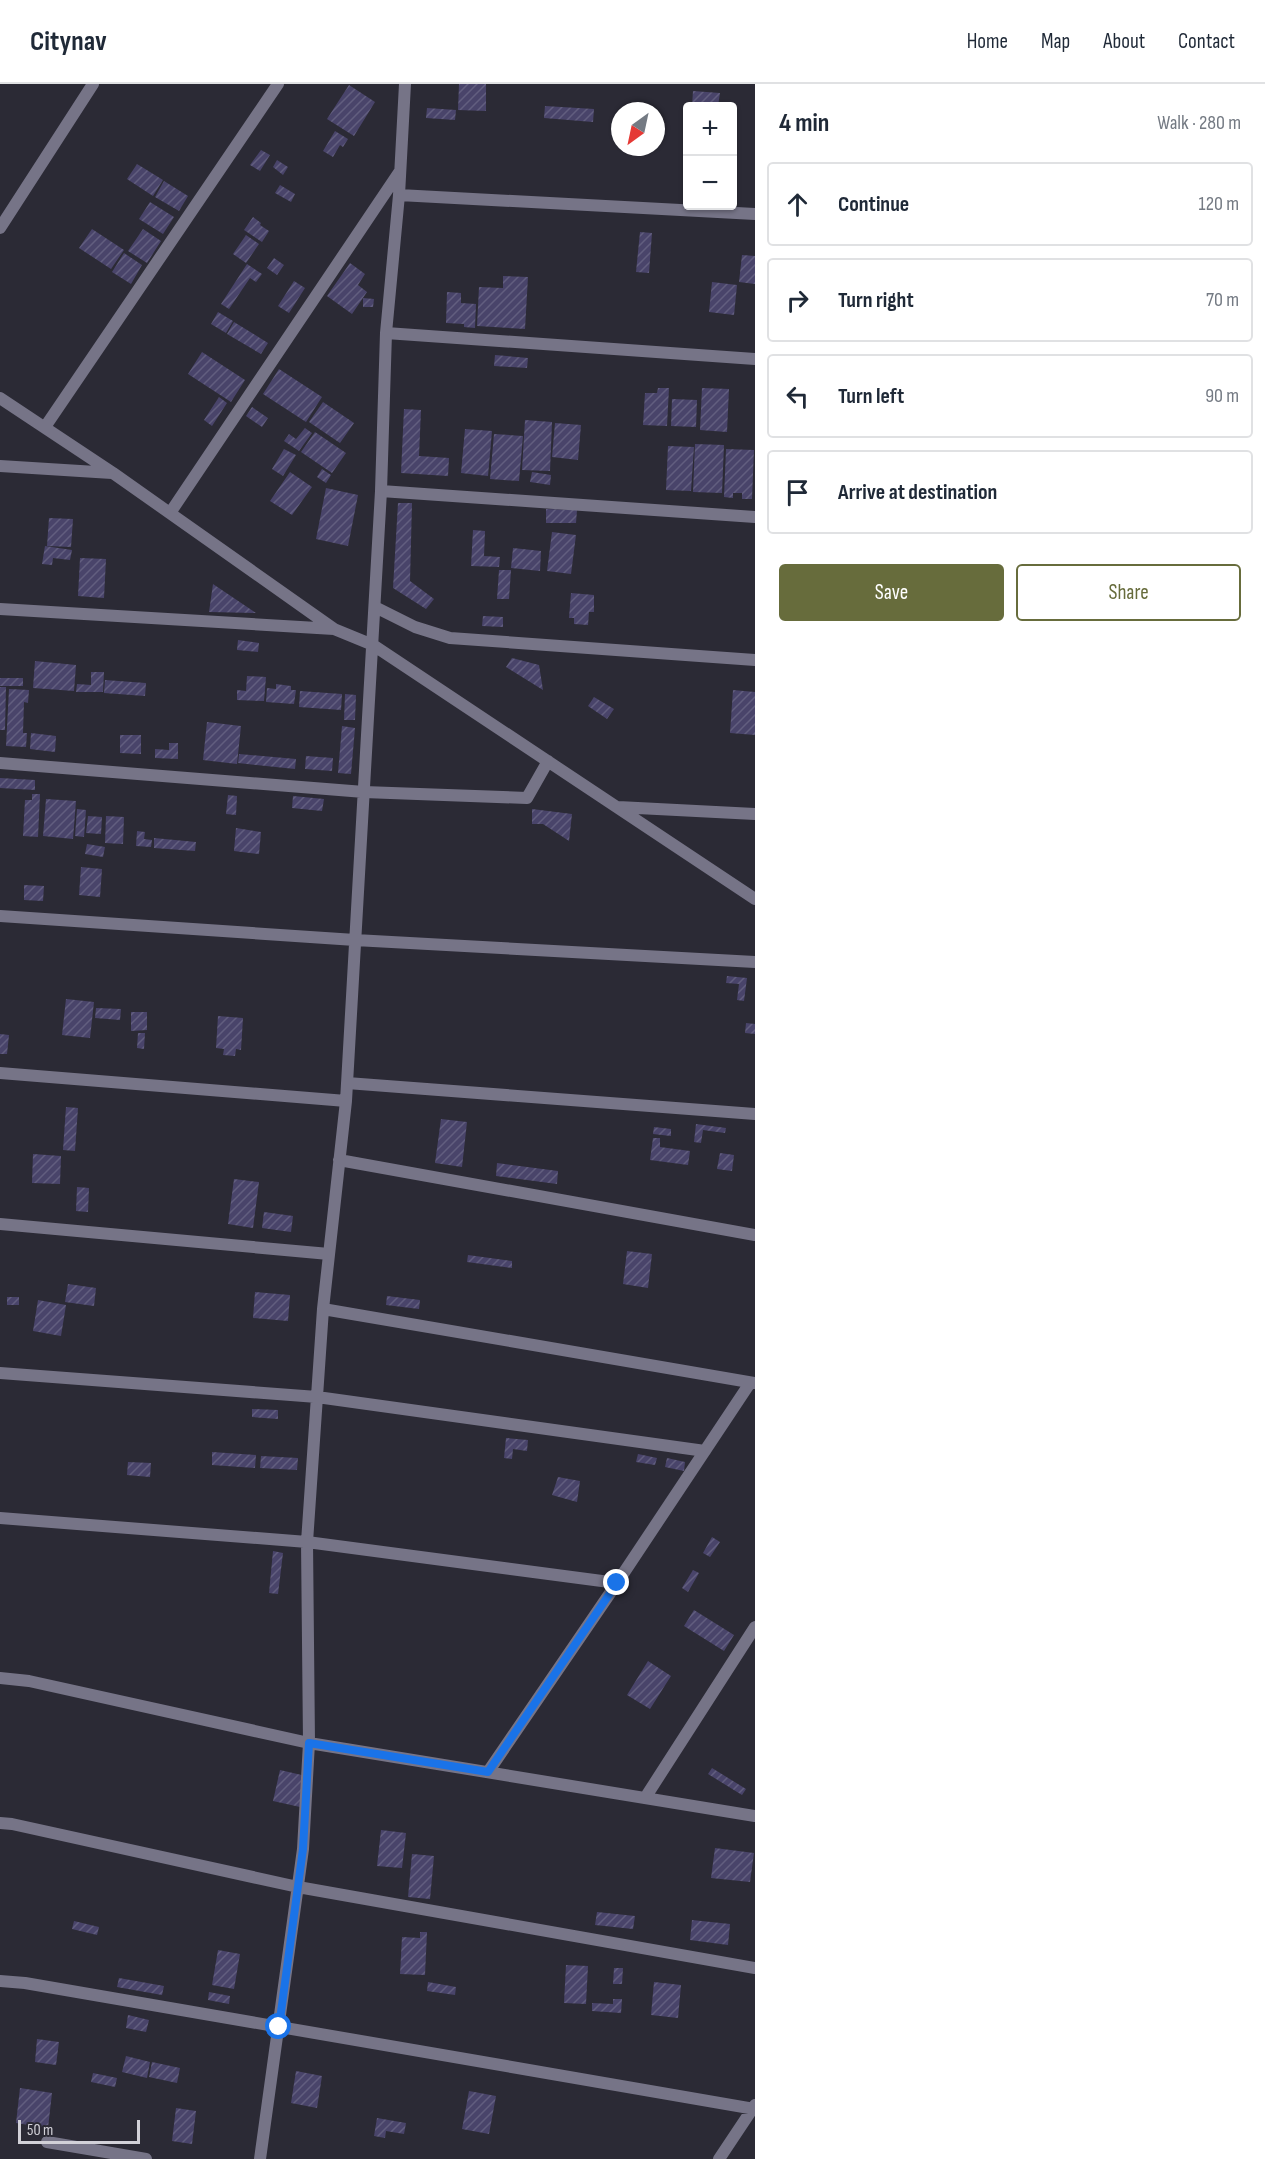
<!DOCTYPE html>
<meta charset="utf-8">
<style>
:root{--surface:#fff;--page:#f2f2f3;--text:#1f2937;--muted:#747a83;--line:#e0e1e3;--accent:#676c3c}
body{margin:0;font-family:"Sofia Sans Condensed",sans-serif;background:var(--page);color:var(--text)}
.controls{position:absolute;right:18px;top:18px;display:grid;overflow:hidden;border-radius:6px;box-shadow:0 2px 4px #0004}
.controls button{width:54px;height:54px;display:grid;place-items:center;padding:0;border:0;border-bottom:2px solid var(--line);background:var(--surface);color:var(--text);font:30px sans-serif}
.compass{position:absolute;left:611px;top:18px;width:54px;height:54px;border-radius:50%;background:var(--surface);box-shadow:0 2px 4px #0004;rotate:213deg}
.scale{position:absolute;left:18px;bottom:15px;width:122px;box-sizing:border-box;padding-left:6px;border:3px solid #d2d1d8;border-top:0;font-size:16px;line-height:21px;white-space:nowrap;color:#d2d1d8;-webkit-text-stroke:4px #2b2a35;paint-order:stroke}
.stop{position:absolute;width:18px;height:18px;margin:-14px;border:4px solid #1a73e8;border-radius:50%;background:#fff}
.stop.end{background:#1a73e8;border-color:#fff;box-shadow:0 2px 6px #0008}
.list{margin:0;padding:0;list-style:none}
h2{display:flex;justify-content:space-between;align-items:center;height:78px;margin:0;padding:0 24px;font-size:26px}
h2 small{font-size:20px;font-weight:400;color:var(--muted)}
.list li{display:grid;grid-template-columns:39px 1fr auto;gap:18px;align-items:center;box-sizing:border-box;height:84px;margin:0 12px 12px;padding:0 12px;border:2px solid var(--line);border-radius:6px}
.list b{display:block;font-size:22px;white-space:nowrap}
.list em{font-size:20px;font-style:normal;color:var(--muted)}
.actions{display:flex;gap:12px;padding:18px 24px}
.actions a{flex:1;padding:14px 0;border:2px solid var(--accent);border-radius:6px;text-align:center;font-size:21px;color:var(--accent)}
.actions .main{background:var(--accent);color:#fff}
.icon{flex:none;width:33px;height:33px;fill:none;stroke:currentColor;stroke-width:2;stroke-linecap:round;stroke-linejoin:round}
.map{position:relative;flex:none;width:755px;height:2075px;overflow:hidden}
header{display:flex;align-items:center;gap:36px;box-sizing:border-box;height:84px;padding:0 30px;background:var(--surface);border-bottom:2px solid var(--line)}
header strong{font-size:28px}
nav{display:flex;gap:33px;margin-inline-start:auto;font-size:21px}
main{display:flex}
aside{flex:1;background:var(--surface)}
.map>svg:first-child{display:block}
.building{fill:url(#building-hatch)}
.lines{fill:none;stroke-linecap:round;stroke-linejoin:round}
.minor{stroke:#767487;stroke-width:12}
.route{stroke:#1a73e8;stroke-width:8}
</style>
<header>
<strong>Citynav</strong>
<nav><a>Home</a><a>Map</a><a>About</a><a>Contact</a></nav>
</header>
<main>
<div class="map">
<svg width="755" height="2075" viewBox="0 0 755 2075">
<defs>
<pattern id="building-hatch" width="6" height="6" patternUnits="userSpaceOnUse" patternTransform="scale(1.5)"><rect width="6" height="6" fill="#49446a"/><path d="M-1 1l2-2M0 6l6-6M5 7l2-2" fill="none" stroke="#625e7f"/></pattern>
</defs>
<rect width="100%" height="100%" fill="#2b2a35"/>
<path class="building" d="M459 0H486V27L458 26Z
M349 1 375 18 354 52 327 35Z
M693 7 720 9 718 22H692Z
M545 22 594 25 593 38 544 34Z
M427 24 456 26 455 36 426 34Z
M335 47 348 55 343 63 340 61 333 73 323 67Z
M261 66 270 71 260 87 250 81Z
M277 76 288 83 283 91 273 83Z
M137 80 163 96 153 112 127 95Z
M164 97 188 112 179 127 155 113Z
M280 101 295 110 291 118 275 109Z
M150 118 174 133 163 150 139 135Z
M253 133 261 139 260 141 269 147 262 158 244 146Z
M92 145 124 166 111 185 79 164Z
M143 145 161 157 147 179 128 167Z
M640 148 652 149 649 189 636 188Z
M246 151 259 160 246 179 233 170Z
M124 169 142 181 131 200 112 188Z
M742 171 755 172V200L739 198Z
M274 174 284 181 277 191 267 184Z
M350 179 365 190 358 201 367 208 352 230 327 212Z
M247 180 262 190 256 198 250 194 229 225 221 220Z
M503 192 528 193 525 245 477 242 479 203 503 204Z
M294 197 305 204 289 229 278 222Z
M712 198 737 201 734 231 709 228Z
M447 208 461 209V219L476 220 475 244 464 243V240L446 239Z
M363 214 374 215 373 223H363Z
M218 228 233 237 226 249 211 240Z
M234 238 268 259 261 270 227 250Z
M202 268 245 296 231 318 188 290Z
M495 271 528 274 527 284 494 282Z
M279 285 322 313 306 338 263 310Z
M658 304H669L667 342 643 341 645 309H657Z
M702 304 729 305 727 348 700 346Z
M219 313 227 319 212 342 204 336Z
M672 315 697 316 696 343 671 342Z
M323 318 354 339 340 359 309 338Z
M252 323 268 334 262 343 246 332Z
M404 325 421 326 419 372 449 374 448 392 401 389Z
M525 336 552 338 550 387 522 386Z
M555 339 581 341 578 376 552 373Z
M305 344 312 349 299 367 284 357 289 350 296 355Z
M465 345 492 347 488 392 461 389Z
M315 348 346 369 332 389 301 368Z
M494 350 523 352 519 397 490 395Z
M695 360 724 361 722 409 693 408Z
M668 362 694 363 691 407 666 406Z
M284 365 296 371 283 392 272 385Z
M726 365 754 366 752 415H742V409H733V414L724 413Z
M322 385 331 391 326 399 317 393Z
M290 388 312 403 292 431 270 417Z
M532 388 551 391 550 401 530 398Z
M326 404 358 411 348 462 316 455Z
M398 419H412L410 497 434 515 426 525 393 504Z
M546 425 577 426 576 439H546Z
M49 434 73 435 71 463 47 462Z
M473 446 485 447 484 472 500 473 499 483 471 482Z
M552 448 576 451 571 490 547 487Z
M45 462 72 466 70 476 53 474 52 481 42 480Z
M513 464 541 467 540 487 511 484Z
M80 474 106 475 104 514 78 512Z
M499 486H511L509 515H497Z
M213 500 256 529 209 528Z
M571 509 594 511V528H589L588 541 574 540V534H569Z
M483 532 503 533V543L482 542Z
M238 556 259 559 258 568 237 566Z
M512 574 539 581 543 606 506 583Z
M35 577 76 581 74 607 33 604Z
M91 588H104L103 608H76L77 600 91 601Z
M247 592 266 593 264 617 237 616V606L246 607Z
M0 594H23V602H0Z
M105 596 146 599 145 612 104 609Z
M276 600 291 602V606H296L294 620 266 618 267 604 276 605Z
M0 603H6L5 646H0Z
M9 605 29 606 28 619 24 618 23 649H27L26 663 6 662Z
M733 606 755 608V651L730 649Z
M300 607 342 610 341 626 299 623Z
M345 610 356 611 355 636H344Z
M594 613 614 625 607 635 588 622Z
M207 638 241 642 237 680 203 676Z
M342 642 355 644 351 690 338 689Z
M31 649 56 652 55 668 30 665Z
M120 651H141V670L120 669Z
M169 659H178V675L155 674V665L169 666Z
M239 670 296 675 295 685 238 679Z
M306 672 333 674 332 687 305 685Z
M0 694 35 696V706L0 704Z
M32 710H40L38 753 23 752 25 716H32Z
M228 711 237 712 236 731 226 730Z
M293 712 324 715 322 727 292 724Z
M46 715 76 717 73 755 43 752Z
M77 725 86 726 84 753 75 752Z
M532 725 572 730 569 757 543 740H532Z
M88 732 102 733 101 750 86 749Z
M106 732 124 733 123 760 105 759Z
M236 744 261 748 259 770 234 767Z
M137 747 145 748 144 755 152 756 151 763 136 762Z
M154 754 196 758 195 767 154 764Z
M87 760 105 763 103 773 85 770Z
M81 783 102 785 100 813 79 811Z
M24 801 44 802 43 817 24 816Z
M727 892 747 894 744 917 737 916 739 900 726 899Z
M66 915 94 918 90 954 62 951Z
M96 924 121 925 120 936 95 934Z
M131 928H147V946L131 947Z
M218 932 243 934 241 966 236 965 235 972 223 971 224 965 216 964Z
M746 939 755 940V950L745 949Z
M138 949H145L144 965 137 964Z
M0 950 9 951 7 970H0Z
M66 1023 78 1024 75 1067 63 1066Z
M441 1035 467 1038 462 1083 435 1079Z
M696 1040 726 1044 725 1049 703 1046 701 1059 694 1058Z
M654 1043 671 1045V1052L653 1050Z
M653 1054H660V1063L690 1067 688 1081 650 1076Z
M720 1069 734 1071 732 1087 717 1085Z
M33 1070 61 1072 60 1100 32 1099Z
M497 1079 558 1087 557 1100 496 1092Z
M234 1095 259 1098 253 1144 228 1140Z
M77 1103 89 1104 88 1128 76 1127Z
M264 1128 293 1132 291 1148 262 1144Z
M627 1167 652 1170 648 1204 623 1200Z
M468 1171 512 1177V1184L467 1178Z
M68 1200 96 1204 94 1222 65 1218Z
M255 1208 290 1211 288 1237 253 1234Z
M387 1212 420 1216 419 1225 386 1221Z
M7 1213H19V1221H7Z
M38 1216 66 1221 61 1252 33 1247Z
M252 1325 278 1326V1335L252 1333Z
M506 1354 528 1356 527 1367 513 1365 512 1375 504 1374Z
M212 1368 256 1371 255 1384 212 1381Z
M638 1370 657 1374 655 1381 636 1378Z
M261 1372 298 1374 297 1386 260 1384Z
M667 1374 685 1378 684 1387 665 1383Z
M128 1378 151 1379 150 1393 127 1391Z
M558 1393 580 1397 577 1418 552 1411Z
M712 1453 720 1458 710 1473 703 1469Z
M273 1467 283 1469 278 1510 269 1509Z
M693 1486 699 1489 688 1508 682 1504Z
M694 1526 734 1551 724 1567 684 1542Z
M648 1577 671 1592 650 1625 627 1611Z
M712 1684 746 1705 742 1711 708 1690Z
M280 1686 306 1692 300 1723 273 1717Z
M381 1746 406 1749 402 1784 377 1782Z
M715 1764 754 1769 750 1798 711 1794Z
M412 1770 434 1772 430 1815 408 1813Z
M597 1828 635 1832 633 1845 595 1841Z
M692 1836 730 1840 728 1861 690 1856Z
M74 1837 99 1843 97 1851 72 1845Z
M420 1848H427L425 1891 400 1890 402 1853 420 1854Z
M218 1866 240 1870 234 1905 212 1901Z
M566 1881 588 1882 586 1920 564 1919Z
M614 1884H623L622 1900H613Z
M119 1894 164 1902 162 1911 117 1903Z
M428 1898 456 1903 455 1911 427 1907Z
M654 1898 681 1901 678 1934 651 1931Z
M209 1908 230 1912 229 1920 208 1916Z
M613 1915H622L621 1929 592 1927V1919L613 1920Z
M128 1931 149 1936 146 1948 126 1944Z
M37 1955 59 1958 56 1981 35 1978Z
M126 1972 150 1978 147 1994 122 1988Z
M152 1978 180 1984 177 1999 149 1993Z
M296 1987 322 1992 317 2024 291 2019Z
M93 1989 117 1994 115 2003 91 1998Z
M20 2004 52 2009 48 2044 16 2039Z
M469 2007 496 2012 489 2050 462 2045Z
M176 2024 196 2027 192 2060 172 2057Z
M377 2034 406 2039 404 2050 386 2047 385 2054 374 2052Z"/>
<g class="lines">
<path class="minor" d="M399 111 755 130
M0 144 93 0
M386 249 755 275
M0 314 113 389 334 545 373 561 755 815
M45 343 278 0
M0 382 112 389
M381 407 755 433
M170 429 400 87
M375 523 415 543 450 554 755 576
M0 525 334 545
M0 679 364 708 527 714 548 677
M618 723 755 730
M0 832 355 856 755 878
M0 989 346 1017
M347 999 755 1030
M339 1076 755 1151
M0 1140 329 1170
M323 1225 755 1299
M0 1289 317 1313 705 1367
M0 1434 307 1458 617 1499
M0 1594 29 1597 309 1659 755 1732
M488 1688 617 1499 750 1299
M645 1714 755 1543
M0 1739 12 1740 298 1803 755 1884
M0 1897 25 1899 755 2025
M47 2058 146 2075
M260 2075 303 1765 309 1659 307 1458 323 1225 346 1017 381 407 386 249 399 111 405 0
M719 2075 755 2021"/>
</g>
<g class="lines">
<path class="route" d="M279 1943 303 1765 309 1659 488 1688 617 1499"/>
</g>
</svg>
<div class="controls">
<button>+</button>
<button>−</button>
</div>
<svg class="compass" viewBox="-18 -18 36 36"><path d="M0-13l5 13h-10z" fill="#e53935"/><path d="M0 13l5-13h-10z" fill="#747a83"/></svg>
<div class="scale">50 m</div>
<div class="stop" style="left:279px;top:1943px"></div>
<div class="stop end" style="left:617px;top:1499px"></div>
</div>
<aside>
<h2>4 min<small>Walk · 280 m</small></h2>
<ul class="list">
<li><svg class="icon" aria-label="ahead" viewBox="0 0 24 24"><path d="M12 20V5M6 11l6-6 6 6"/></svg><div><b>Continue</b></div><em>120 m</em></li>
<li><svg class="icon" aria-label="right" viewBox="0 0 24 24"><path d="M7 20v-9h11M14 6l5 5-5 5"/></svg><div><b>Turn right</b></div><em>70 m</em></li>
<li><svg class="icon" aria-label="left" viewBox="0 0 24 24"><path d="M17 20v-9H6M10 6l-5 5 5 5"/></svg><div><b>Turn left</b></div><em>90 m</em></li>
<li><svg class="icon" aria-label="arrive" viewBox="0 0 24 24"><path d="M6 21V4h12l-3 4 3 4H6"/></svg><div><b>Arrive at destination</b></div></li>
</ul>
<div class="actions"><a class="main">Save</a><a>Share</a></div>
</aside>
</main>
